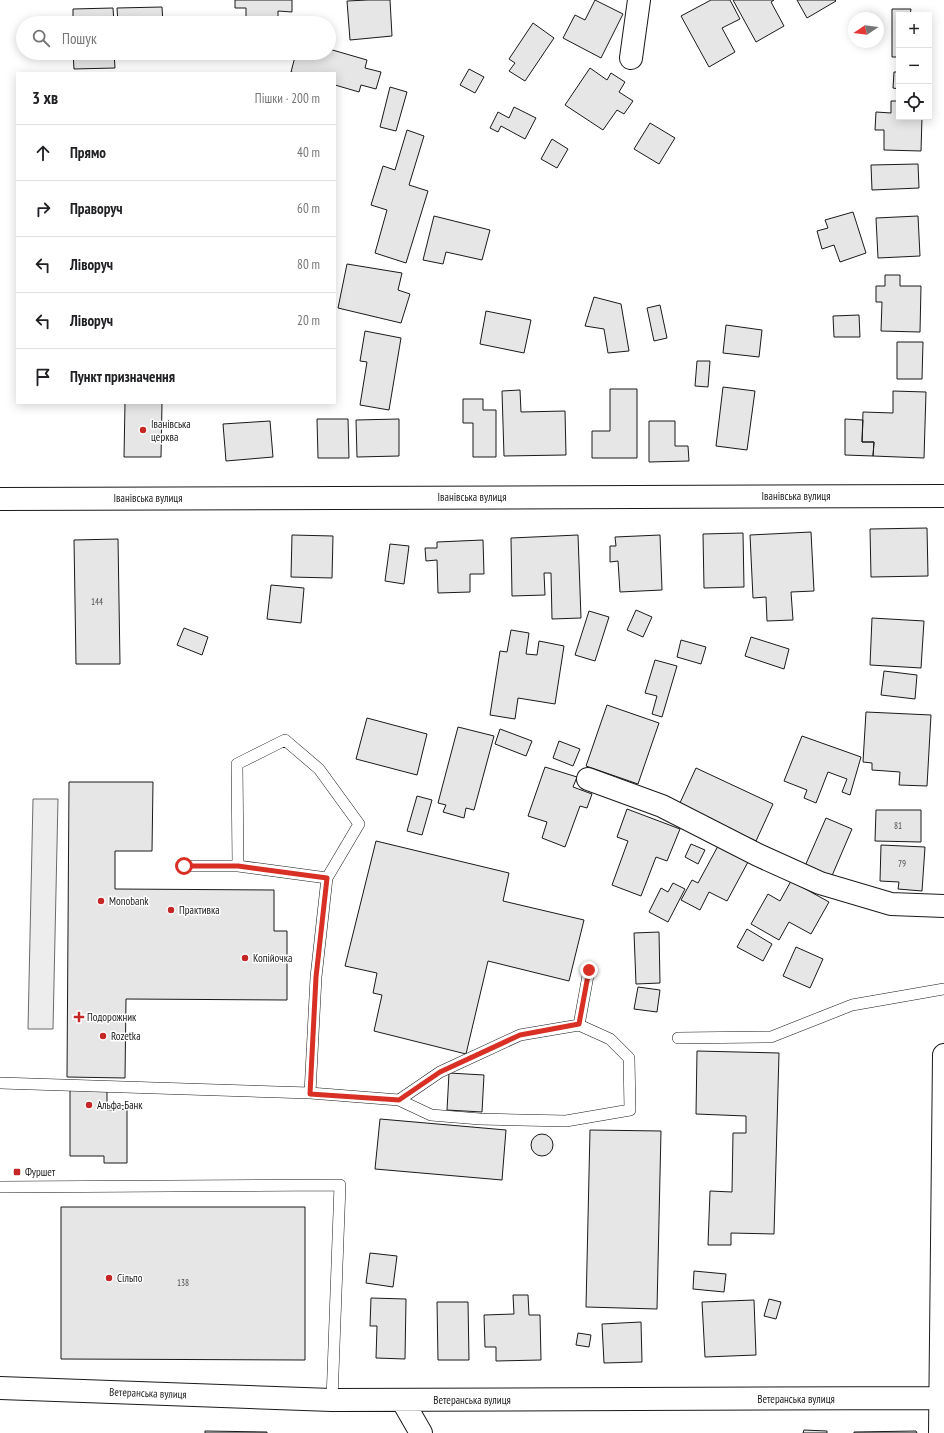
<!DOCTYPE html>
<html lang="uk">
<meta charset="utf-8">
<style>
:root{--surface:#fff;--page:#f6f6f6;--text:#202124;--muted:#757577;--line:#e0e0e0}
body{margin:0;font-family:"PT Sans Narrow",sans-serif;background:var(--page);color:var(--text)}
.controls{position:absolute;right:12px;top:12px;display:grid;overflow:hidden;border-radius:0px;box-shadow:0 2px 10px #0003}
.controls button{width:36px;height:36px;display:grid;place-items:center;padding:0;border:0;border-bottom:1px solid var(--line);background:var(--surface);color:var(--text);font:20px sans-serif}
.compass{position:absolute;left:848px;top:12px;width:36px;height:36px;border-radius:50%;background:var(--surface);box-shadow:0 2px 10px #0003;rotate:257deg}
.stop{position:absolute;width:12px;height:12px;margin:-9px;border:3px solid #d93025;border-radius:50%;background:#fff}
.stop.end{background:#d93025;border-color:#fff;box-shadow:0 1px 4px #0008}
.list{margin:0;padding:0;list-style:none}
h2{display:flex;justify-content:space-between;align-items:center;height:52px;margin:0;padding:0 16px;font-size:17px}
h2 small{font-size:13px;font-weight:400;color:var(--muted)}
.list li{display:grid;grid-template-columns:26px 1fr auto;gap:12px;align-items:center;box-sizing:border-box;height:56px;padding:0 16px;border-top:1px solid var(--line)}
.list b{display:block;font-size:15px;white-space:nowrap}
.list em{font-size:13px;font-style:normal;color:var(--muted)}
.icon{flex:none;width:22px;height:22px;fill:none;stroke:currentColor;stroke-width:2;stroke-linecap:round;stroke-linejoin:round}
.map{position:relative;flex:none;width:944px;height:1433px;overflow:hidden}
.search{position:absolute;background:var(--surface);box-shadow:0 2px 10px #0003;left:16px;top:16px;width:320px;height:44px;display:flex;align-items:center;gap:10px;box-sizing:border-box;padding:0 14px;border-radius:22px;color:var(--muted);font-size:15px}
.panel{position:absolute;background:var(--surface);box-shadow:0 2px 10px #0003;left:16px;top:72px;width:320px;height:332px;border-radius:0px}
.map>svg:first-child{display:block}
.parking{fill:#ededed;stroke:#6a6a6a}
.building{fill:#e6e6e6;stroke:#1a1a1a}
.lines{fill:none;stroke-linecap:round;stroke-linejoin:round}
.service-casing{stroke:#1a1a1a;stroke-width:12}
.minor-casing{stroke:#1a1a1a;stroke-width:24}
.service{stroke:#fff;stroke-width:11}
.minor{stroke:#fff;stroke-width:22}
.route{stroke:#d93025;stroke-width:5}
.poi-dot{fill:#c62828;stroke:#fff;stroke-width:1.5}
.labels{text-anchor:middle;stroke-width:3;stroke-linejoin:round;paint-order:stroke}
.number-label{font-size:9px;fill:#4d4d4d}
.poi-label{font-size:11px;fill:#1a1a1a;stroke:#fff;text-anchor:start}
.street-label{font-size:11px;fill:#1a1a1a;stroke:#fff}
</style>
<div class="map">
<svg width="944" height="1433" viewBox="0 0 944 1433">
<rect width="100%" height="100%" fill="#fff"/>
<path class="parking" d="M33 799H58L53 1029H28Z"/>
<path class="building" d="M235 0H292V12L278 11V21H246V8H235Z
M368 0H390L392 36 350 40 347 1Z
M595 0 623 14 601 58 563 38 575 15 585 20Z
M711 0H730L740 19 722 28 735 52 709 67 681 16Z
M733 0H774L771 2 784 26 756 42Z
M797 0H835L836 1 807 18Z
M162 7 163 23H118L117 8Z
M113 8 114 23H73V9Z
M892 9H911L910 15H899V57H892Z
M533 23 554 38 525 81 509 71 515 63 509 59Z
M329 49 367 60 365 68 381 72 376 89 361 85 359 92 335 85V73H296L291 72 296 53H329Z
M73 53H114L115 68 74 69Z
M590 68 607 80 611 73 625 82 619 92 633 101 624 114 617 110 603 130 565 105Z
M469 69 484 77 475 93 460 85Z
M894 72H899V89L893 88Z
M390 87 407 92 396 131 380 127Z
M891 101H899V117H922L921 151 884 150V130H875L876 112 891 113Z
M514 107 536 118 525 139 501 126 498 132 490 128 498 112 509 118Z
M650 123 675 138 659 164 634 149Z
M407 130 424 136 409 185 428 191 406 263 375 253 387 210 371 205 383 166 395 170Z
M552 139 568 149 557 168 541 159Z
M918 164 919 188 872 190 871 165Z
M853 212 866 253 840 262 834 245 822 249 817 231 828 228 825 220Z
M434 216 490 230 482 260 446 252 443 264 423 260Z
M918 216 920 256 878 258 876 218Z
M347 264 402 273 398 290 410 294 401 323 338 308Z
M885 275H900V286H921L920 332 881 331 882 302H876V286H885Z
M594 297 621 304 629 351 608 353 604 329 585 326Z
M660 305 667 338 654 341 647 308Z
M486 311 531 320 524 353 480 344Z
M859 315 860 337H834L833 316Z
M726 325 762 330 759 357 723 353Z
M365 331 401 338 389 410 360 405 367 362 360 361Z
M897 342H923L922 379H897Z
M697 361H710L708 387 695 386Z
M723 387 755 391 747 450 716 446Z
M610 389H637V458H592V431H610Z
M520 390 521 412 565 411 566 455 504 456 502 391Z
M893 391 926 392 924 458 873 456 874 442H862L863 412 893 413Z
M463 399H483V410H496V457H473V423H463Z
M125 403H162L161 457H124Z
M317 419H348L349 458H318Z
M399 419V456L357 457 356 420Z
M845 419 863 420 862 442H874L873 456 845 455Z
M270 421 273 457 226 461 223 424Z
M649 421H675V446H688L689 461 649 462Z
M927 528 928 576 871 577 870 529Z
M811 532 814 591 791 592 793 620 767 621 766 597 753 598 750 535Z
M743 533 744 587 704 588 703 534Z
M292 535 333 536 332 578 291 577Z
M578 535 581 618 552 619 551 573H544L545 595 512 596 511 538Z
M660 535 662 590 620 592 618 561 610 562V546H616L615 537Z
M118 539 120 664H76L74 540Z
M483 540 484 574H470V592L438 593 437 560 426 561 425 548H437V542Z
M390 544 409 546 404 584 385 581Z
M271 585 304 588 301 623 267 619Z
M636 610 652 617 643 637 627 630Z
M589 611 609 617 595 661 575 655Z
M872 618 924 621 921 668 870 665Z
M184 628 208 637 202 655 177 645Z
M511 630 529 633 526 654 537 655 539 641 564 646 555 704 518 698 515 719 490 715 500 651 507 652Z
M751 637 789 649 784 669 745 656Z
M681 640 706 647 701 664 677 657Z
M655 660 677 666 662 717 652 714 657 696 645 693Z
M884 671 917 675 915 699 881 695Z
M607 705 659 723 638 784 586 766Z
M866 712 931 715 927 786 899 785 900 772 872 770V763L863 762Z
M367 718 427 734 417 775 356 759Z
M458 727 494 736 474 810 466 808 464 818 443 812 446 805 438 803Z
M500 729 532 741 526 756 495 744Z
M802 736 861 757 850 795 842 792 847 779 828 772 816 803 804 798 807 790 784 781Z
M559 741 580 749 573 766 553 758Z
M545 767 577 777 573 787 592 794 587 808 580 806 565 847 542 838 547 822 528 816Z
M696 768 773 804 756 841 679 805Z
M69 782H153L152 851H115V889L274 890V931H287V1000L126 999 125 1078 67 1077Z
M417 796 432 800 422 835 407 831Z
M627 809 680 829 667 861 656 857 641 896 612 885 628 841 617 837Z
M876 810H921V842L875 841Z
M826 818 852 829 831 878 805 866Z
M376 841 509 873 503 901 584 920 569 981 488 961 466 1054 374 1031 382 995 373 993 377 973 345 966Z
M691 844 705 850 698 864 685 857Z
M881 845 925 847 922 891 898 889 899 882 880 881Z
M718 846 748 862 727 901 709 892 700 910 681 900 692 880 698 883Z
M791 881 829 902 811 934 789 922 779 940 751 924 768 894 780 901Z
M673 883 685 889 668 922 649 912 661 888 668 892Z
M747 929 772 944 763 961 737 947Z
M659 932 660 983 636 984 634 933Z
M796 947 823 959 810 988 783 976Z
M638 987 660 990 657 1012 634 1009Z
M697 1051 779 1053 774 1234 731 1233V1245H708L710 1191 732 1192 733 1133H746V1116L696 1114Z
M449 1073 484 1075 482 1112 447 1110Z
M70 1090H107V1110L127 1109V1163H104V1156H70Z
M380 1119 506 1130 502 1180 375 1169Z
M590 1130 661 1131 657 1309 586 1307Z
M531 1145a11 11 0 1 1 22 0a11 11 0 1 1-22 0Z
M61 1207H305V1360L61 1359Z
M370 1253 397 1256 393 1287 366 1283Z
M694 1271 726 1274 724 1292 693 1289Z
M513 1295H528L529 1315H540L541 1360 496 1361V1347H485L484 1315 514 1314Z
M371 1298 406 1299 405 1359 376 1358 377 1326H370Z
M769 1299 781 1302 776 1319 764 1316Z
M754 1300 756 1355 705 1357 702 1302Z
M437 1302H468L469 1360H438Z
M641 1322 642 1362 604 1363 602 1324Z
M578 1333 591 1335 589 1347 576 1345Z
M804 1430 827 1431V1433H803Z
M205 1431 267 1432V1433H205Z
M916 1431 917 1433H854V1432Z"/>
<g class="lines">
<g class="service-casing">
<path id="service" d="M184 866H238L327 878 316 977 310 1093
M238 866 237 764 285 740 319 769 359 824 327 878
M579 1025 589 970
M678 1038 771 1037 852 1005 944 989
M0 1083 310 1093 399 1100 431 1115 480 1119 566 1121 630 1110 629 1058 610 1039 579 1025 520 1035 440 1072 399 1100
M0 1187 340 1185 332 1400"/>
</g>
<g class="minor-casing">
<path id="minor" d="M631 58 639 0
M0 499 944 496
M588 779 662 806 758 855 820 883 891 904 944 906
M0 1388 332 1400 944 1398
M402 1400 421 1433
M940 1433 944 1055"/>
</g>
<use href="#service" class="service"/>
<use href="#minor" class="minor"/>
</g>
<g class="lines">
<path class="route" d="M184 866H238L327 878 316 977 310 1094 399 1100 440 1072 520 1035 579 1024 589 970"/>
</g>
<g class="poi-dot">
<circle cx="143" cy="430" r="4"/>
<circle cx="101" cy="901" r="4"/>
<circle cx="171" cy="910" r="4"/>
<circle cx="245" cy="958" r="4"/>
<path d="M77 1011h4v4h4v4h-4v4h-4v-4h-4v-4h4z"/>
<circle cx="103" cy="1036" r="4"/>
<circle cx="89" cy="1105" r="4"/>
<rect x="13" y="1168" width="8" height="8" rx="2"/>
<circle cx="109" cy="1278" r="4"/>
</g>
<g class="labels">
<g class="number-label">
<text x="97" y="605">144</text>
<text x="898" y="829">81</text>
<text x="902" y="867">79</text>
<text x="183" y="1286">138</text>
</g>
<g class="poi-label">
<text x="151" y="428">Іванівська<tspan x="151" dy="13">церква</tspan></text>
<text x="109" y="905">Monobank</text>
<text x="179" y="914">Практивка</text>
<text x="253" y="962">Копійочка</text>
<text x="87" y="1021">Подорожник</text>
<text x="111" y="1040">Rozetka</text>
<text x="97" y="1109">Альфа-Банк</text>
<text x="25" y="1176">Фуршет</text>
<text x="117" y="1282">Сільпо</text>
</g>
<g class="street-label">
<text x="796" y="500">Іванівська вулиця</text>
<text x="472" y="501">Іванівська вулиця</text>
<text x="148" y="502">Іванівська вулиця</text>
<text transform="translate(148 1393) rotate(2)" y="4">Ветеранська вулиця</text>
<text x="796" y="1403">Ветеранська вулиця</text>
<text x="472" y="1404">Ветеранська вулиця</text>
</g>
</g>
</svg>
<div class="controls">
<button>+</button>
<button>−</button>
<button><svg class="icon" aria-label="locate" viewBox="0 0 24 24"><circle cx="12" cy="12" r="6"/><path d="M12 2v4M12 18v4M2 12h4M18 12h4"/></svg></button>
</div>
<svg class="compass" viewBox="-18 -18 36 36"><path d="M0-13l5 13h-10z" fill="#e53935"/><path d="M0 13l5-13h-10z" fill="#757577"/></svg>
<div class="stop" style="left:184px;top:866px"></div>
<div class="stop end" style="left:589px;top:970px"></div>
<div class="search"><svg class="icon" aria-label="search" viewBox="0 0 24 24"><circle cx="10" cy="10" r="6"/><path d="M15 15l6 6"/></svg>Пошук</div>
<section class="panel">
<h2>3 хв<small>Пішки · 200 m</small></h2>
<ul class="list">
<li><svg class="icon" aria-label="ahead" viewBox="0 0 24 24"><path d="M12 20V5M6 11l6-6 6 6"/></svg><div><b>Прямо</b></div><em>40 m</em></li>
<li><svg class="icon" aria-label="right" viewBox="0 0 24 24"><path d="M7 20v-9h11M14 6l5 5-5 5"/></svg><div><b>Праворуч</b></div><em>60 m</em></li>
<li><svg class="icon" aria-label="left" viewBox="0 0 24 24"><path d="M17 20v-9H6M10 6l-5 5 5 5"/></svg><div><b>Ліворуч</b></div><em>80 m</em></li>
<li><svg class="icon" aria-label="left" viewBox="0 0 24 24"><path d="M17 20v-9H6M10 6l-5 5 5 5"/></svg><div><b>Ліворуч</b></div><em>20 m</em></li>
<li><svg class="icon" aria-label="arrive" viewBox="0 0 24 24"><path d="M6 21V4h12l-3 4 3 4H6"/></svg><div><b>Пункт призначення</b></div></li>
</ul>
</section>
</div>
